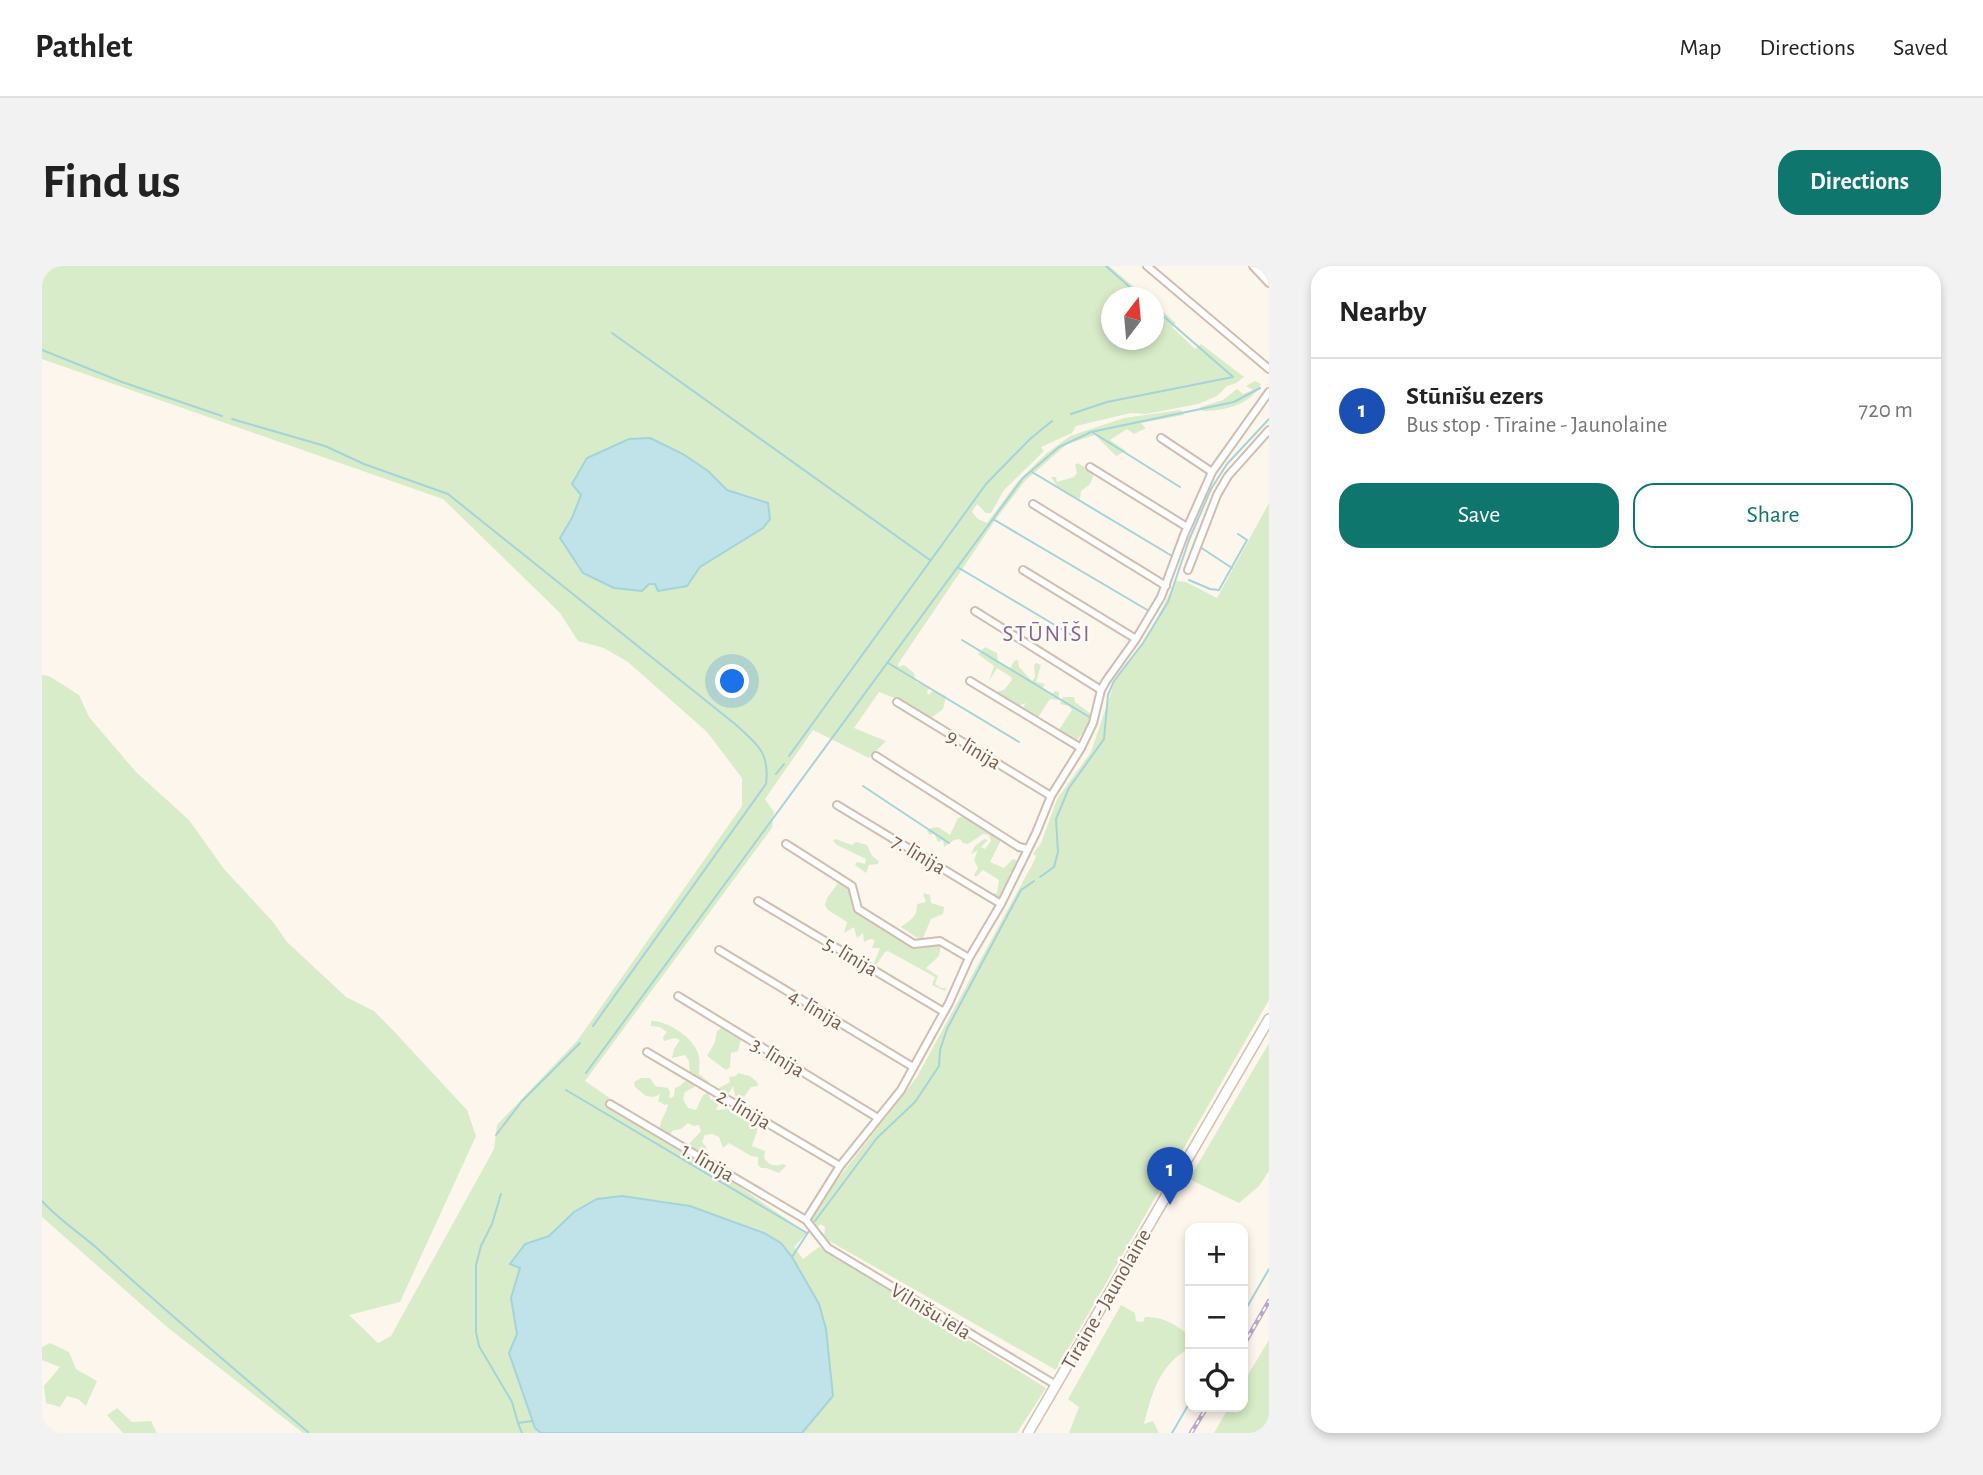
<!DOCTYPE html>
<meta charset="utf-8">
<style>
:root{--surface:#fff;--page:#f2f2f2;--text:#222;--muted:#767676;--line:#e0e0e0;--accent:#0f766e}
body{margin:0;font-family:"Alegreya Sans",sans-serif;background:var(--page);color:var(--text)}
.controls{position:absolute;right:21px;bottom:21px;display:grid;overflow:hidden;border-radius:14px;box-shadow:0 4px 10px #0003}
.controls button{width:63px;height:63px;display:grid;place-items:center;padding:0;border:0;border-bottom:2px solid var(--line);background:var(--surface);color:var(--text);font:35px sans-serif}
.compass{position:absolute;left:1059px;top:21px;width:63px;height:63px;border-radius:50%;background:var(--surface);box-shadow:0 4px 10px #0003;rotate:16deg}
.you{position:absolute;left:691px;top:416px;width:24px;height:24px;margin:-18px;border:5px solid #fff;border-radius:50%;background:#1a73e8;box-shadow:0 0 0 10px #1a73e833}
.badge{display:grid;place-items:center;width:46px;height:46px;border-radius:50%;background:var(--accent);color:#fff;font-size:23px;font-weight:700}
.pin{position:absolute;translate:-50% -58px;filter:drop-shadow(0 2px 4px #0008)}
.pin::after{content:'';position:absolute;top:37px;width:24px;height:21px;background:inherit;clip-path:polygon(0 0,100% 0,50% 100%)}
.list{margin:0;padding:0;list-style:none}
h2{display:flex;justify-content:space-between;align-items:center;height:91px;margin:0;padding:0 28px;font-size:30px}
h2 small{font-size:23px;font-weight:400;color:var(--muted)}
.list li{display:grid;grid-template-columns:46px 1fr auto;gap:21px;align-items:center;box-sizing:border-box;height:105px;padding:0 28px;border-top:2px solid var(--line)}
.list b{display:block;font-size:26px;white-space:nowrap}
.list p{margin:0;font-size:23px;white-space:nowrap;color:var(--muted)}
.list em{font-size:23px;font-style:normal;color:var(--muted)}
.actions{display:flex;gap:14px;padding:21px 28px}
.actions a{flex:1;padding:16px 0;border:2px solid var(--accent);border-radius:21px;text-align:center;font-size:24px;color:var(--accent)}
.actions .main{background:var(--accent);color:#fff}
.icon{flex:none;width:38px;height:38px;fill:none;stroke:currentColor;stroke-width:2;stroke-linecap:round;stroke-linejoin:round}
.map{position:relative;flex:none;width:1227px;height:1167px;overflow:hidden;border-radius:21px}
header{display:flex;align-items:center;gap:42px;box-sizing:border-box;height:98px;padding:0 35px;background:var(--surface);border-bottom:2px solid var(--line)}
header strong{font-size:33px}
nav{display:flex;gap:38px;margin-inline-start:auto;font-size:24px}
.intro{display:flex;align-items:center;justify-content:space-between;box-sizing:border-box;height:168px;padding:0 42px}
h1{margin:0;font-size:49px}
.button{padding:18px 32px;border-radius:21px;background:var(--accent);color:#fff;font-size:24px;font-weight:700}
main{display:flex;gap:42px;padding:0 42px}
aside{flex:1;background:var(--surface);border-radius:21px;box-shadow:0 4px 10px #0003}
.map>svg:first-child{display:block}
.green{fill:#d8ecc9;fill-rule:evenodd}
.water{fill:#bfe3e8;stroke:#a5d3da;stroke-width:2}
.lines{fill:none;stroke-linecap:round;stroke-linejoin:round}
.stream{stroke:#a5d3da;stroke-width:2}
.minor-casing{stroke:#d1beb0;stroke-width:10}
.secondary-casing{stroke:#d6c0b0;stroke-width:12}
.minor{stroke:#fff;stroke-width:6}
.secondary{stroke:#fff;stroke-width:9}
.rail-casing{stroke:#b9a8c9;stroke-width:4.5}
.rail{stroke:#fffaf3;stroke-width:2;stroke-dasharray:5;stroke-linecap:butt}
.labels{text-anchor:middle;stroke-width:5;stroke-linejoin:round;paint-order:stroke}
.street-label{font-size:21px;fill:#7a5c4d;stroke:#fffaf3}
.neighbourhood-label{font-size:23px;letter-spacing:2px;fill:#846695;stroke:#fffaf3}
</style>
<header>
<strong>Pathlet</strong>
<nav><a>Map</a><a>Directions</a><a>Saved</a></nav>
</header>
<div class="intro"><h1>Find us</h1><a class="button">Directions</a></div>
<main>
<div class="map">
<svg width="1227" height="1167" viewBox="0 0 1227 1167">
<rect width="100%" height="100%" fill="#fdf6ec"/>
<path class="green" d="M0 0H1067L1104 31 1070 32V74H1112V38L1134 57 1130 61 1153 83 1159 78 1202 111 1194 117 1185 120 1175 130 1156 138 1104 148 1089 147 1034 160 1030 167 999 181 1002 185 962 224 949 247H944L935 238 930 246 936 253 945 257 976 215 1005 187 1028 170 1082 152 1139 144 1142 149 1099 157 1104 162 1092 168 1085 163 1068 174 1084 185 1074 190 1053 169 1025 178 983 215 954 253 856 398 857 401 862 399 872 407 874 416 888 421 885 426 886 429 891 425 904 430 901 443 888 453 869 442 868 438 837 426 812 462 844 475 827 492 771 464 723 533 732 546 730 562 543 815 765 967 752 981 761 993 777 981 1004 1122 975 1167H760L791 1130 784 1063 777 1039 750 990 739 977 722 967 648 940 616 934 533 946 507 970 483 978 469 998 478 1002 469 1032 475 1068 467 1087 493 1162 499 1167H261L125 1061 0 951V409L7 410 37 429 47 451 94 506 147 554 182 603 231 656 245 676 304 731 332 745 347 760 425 844 434 870 358 1036 307 1049 336 1077 349 1070 452 883 455 859 535 775 552 751 700 540V512L665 466 586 396 562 382 536 375 518 347 401 233 0 93ZM666 205 685 224 708 230 721 262 658 301 645 320 607 318 600 325 572 322 541 307 518 272 530 252 539 228Z
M1213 115 1219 118C1209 139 1182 145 1160 145L1158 141 1181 134 1195 123 1201 128 1211 124 1204 120Z
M1035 197 1053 206 1048 218 1039 225 1038 233 1017 223 1009 211H1014L1015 216 1032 211 1035 207 1033 199Z
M1227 237V734L1014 1104 782 972 783 961 778 958 775 962 764 954 875 811 992 595 994 590 991 588 999 577 1015 533 1049 486 1075 409 1106 370 1134 315 1144 316 1175 332Z
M943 381 955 387 956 396 968 403 972 395 976 394 977 401 990 415 993 411 992 399 994 397 999 399 994 416 1003 418 1000 423 1009 429 1013 425 1017 426V434L1008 433 995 453 980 443 984 437 974 441 955 429 953 426 962 424 970 414 969 411 955 402 947 415 952 400 936 388Z
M1021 431H1032L1033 436 1049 448 1044 463 1034 475 1016 465 1030 444 1027 440 1018 438Z
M921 550 948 565 959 574 948 596 962 602 971 593 976 595 957 632 947 628 955 627 957 614 941 604 934 611 932 609 936 602 932 594 936 584 929 588 933 580 942 573 946 574 939 581 943 583 949 575 947 569 941 568 926 578 921 577 918 573 912 574 902 581 901 574 896 576 892 567 888 569 885 565 889 562 896 561 908 569 916 552Z
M793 573 810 579 814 576 825 579 830 590 837 595 836 598 827 599 824 607 813 599 815 596 823 598 824 593 795 579 791 575Z
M797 616 808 623 815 644 843 664 874 679H899L897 690 884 702 896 710 893 718 899 722H904L903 725 890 719 893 711 846 685 843 686 833 701 832 697 838 682H830L833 674 828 673 822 676 821 667 815 672 812 661 802 667 805 656 786 644 783 639 785 632Z
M881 627 888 629 889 637 902 641 901 648 889 653 881 672 877 673 859 661C869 653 875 652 875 638L884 636Z
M609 755C626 754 655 774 657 791 658 796 657 803 657 808L669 818 665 819 648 810 647 795 643 789 630 792 632 783 638 774 633 772 622 775 621 771 625 766 618 761 609 760Z
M680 762 699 773 696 785 689 787 688 801 684 804 665 790 673 776 675 765Z
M1227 777V905L1217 920 1197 937 1147 913Z
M696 807 708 810 715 816 716 820 709 821 702 831 693 830 691 820 686 829H682L677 822 688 816 687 811 694 810Z
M599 812H608L613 820 626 822 628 827 627 831 629 832 632 830 633 822 638 820 643 815 652 816V821L643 826 641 833 646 842 654 844 661 829 666 827 669 834 674 833 678 836 674 844 690 843 697 849 712 853 717 859 710 880 723 885 722 892C729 901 733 900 742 898L744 900 737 907 724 902H719L716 899V891L709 890 687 877 681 882 677 871 670 868 663 869 660 876 665 882 664 885 657 886 647 878 659 865 657 859 652 860 646 857 639 863 630 865 628 869 618 863C617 855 625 847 626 838L623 839 616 835 618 828 612 831 604 830 593 821 592 816Z
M1079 1039 1093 1047 1094 1055 1101 1056 1103 1051C1120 1050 1135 1059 1148 1070L1146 1083C1117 1100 1110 1127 1102 1158L1111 1155 1117 1167H1027L1037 1141 1026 1133Z
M1227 1074V1167H1172L1187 1141H1201V1117Z
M8 1077 27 1086 34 1103 55 1115 44 1140 36 1133 25 1130 18 1141 4 1137 2 1120 18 1101 0 1094V1081Z
M75 1142 90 1156 109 1155 115 1167H81L65 1149Z"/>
<path class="water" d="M608 172 641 188 666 205 685 224 726 237 728 253 721 262 658 301 645 320 616 325 613 318H607L600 325 572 322 541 307 518 272 530 252 539 229 530 218 545 192 587 173Z
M580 930 648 940 722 967 739 977 750 991 777 1038 784 1063 791 1130 760 1167H499L493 1162 467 1087 475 1068 469 1032 478 1002 468 998 483 978 507 970 532 946 555 933Z"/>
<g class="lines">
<path class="stream" d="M1064 0 1100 32
M1112 42 1190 110
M570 67 888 294
M0 84 80 116 180 150
M1029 148 1065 136 1191 111
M190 153 283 180 322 198 406 228 693 458C715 478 728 486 724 518L551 760
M1050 166 1138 221
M990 206 1130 290
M951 253 1107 345
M1158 281 1190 302
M917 302 1033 371
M1147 314 1168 323 1177 324 1205 274 1196 268
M920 374 1049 452
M846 397 977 476
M747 490 944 218 988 173 1010 155
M734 508 742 498
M821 520 907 577
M998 611 1012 601 1016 586 1014 553 1027 522 1062 473 1066 429 1072 415 1101 377 1126 336 1147 274 1169 223 1185 198 1227 153
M544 807 981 212 1017 181 1049 166 1192 136 1218 122
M524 824 765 967
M454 869 480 835 538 777
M459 928 450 958 439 980 434 999V1066L437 1080 470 1136 476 1157
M0 935C17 954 38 967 57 984 125 1047 196 1106 266 1166
M773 955 835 872 873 836 897 800 898 784 905 763 979 624 992 615
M750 991 767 965
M1201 1048 1227 1003
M480 1167 476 1157 490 1155
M1130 1167 1148 1136"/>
<g class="minor-casing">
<path id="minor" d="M1105 0 1227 103
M1211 0 1227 17
M1119 172 1170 206
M1048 201 1145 261
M991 238 1124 320
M981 304 1094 373
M1146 304 1175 229 1186 210 1227 164
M933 345 1059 424
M928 415 1039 482
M855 436 1009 530
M834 490 977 581 986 583
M795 539 959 638
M744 578 810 620 816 643 872 678 898 675 927 692
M716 635 902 746
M677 684 871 801
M636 730 836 852
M605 786 798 900
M568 838 764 954
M1014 1119 786 982 764 954 798 900 859 824 907 737 927 692 959 638 994 567 1009 530 1039 482 1051 457 1059 424 1064 415 1094 373 1119 331 1142 269 1170 206 1227 126"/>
</g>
<g class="secondary-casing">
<path id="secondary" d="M986 1167 1227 753"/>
</g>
<use href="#minor" class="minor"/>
<use href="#secondary" class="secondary"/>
<g class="rail-casing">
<path id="rail" d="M1201 1080 1227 1035
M1149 1167 1165 1141"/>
</g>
<use href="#rail" class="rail"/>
</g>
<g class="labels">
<g class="street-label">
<text transform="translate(932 483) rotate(31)" y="7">9. līnija</text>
<text transform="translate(877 588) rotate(31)" y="7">7. līnija</text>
<text transform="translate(809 690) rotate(31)" y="7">5. līnija</text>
<text transform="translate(774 743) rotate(31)" y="7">4. līnija</text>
<text transform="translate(736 791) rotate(31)" y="7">3. līnija</text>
<text transform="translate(702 843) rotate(31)" y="7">2. līnija</text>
<text transform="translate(666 896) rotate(30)" y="7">1. līnija</text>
<text transform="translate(1064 1033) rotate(-60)" y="7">Tīraine - Jaunolaine</text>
<text transform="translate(889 1045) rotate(31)" y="7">Vilnīšu iela</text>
</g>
<g class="neighbourhood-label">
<text x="1005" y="375">STŪNĪŠI</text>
</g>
</g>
</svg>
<div class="controls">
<button>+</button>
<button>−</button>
<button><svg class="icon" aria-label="locate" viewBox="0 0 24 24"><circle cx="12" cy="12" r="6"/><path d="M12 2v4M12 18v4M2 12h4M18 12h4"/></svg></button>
</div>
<svg class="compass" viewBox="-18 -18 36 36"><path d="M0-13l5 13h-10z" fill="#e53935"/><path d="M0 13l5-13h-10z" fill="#767676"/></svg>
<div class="you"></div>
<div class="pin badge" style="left:1128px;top:939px;background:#1a4fb4">1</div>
</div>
<aside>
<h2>Nearby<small></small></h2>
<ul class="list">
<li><span class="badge" style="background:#1a4fb4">1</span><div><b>Stūnīšu ezers</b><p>Bus stop · Tīraine - Jaunolaine</p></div><em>720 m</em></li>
</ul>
<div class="actions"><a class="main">Save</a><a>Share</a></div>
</aside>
</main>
